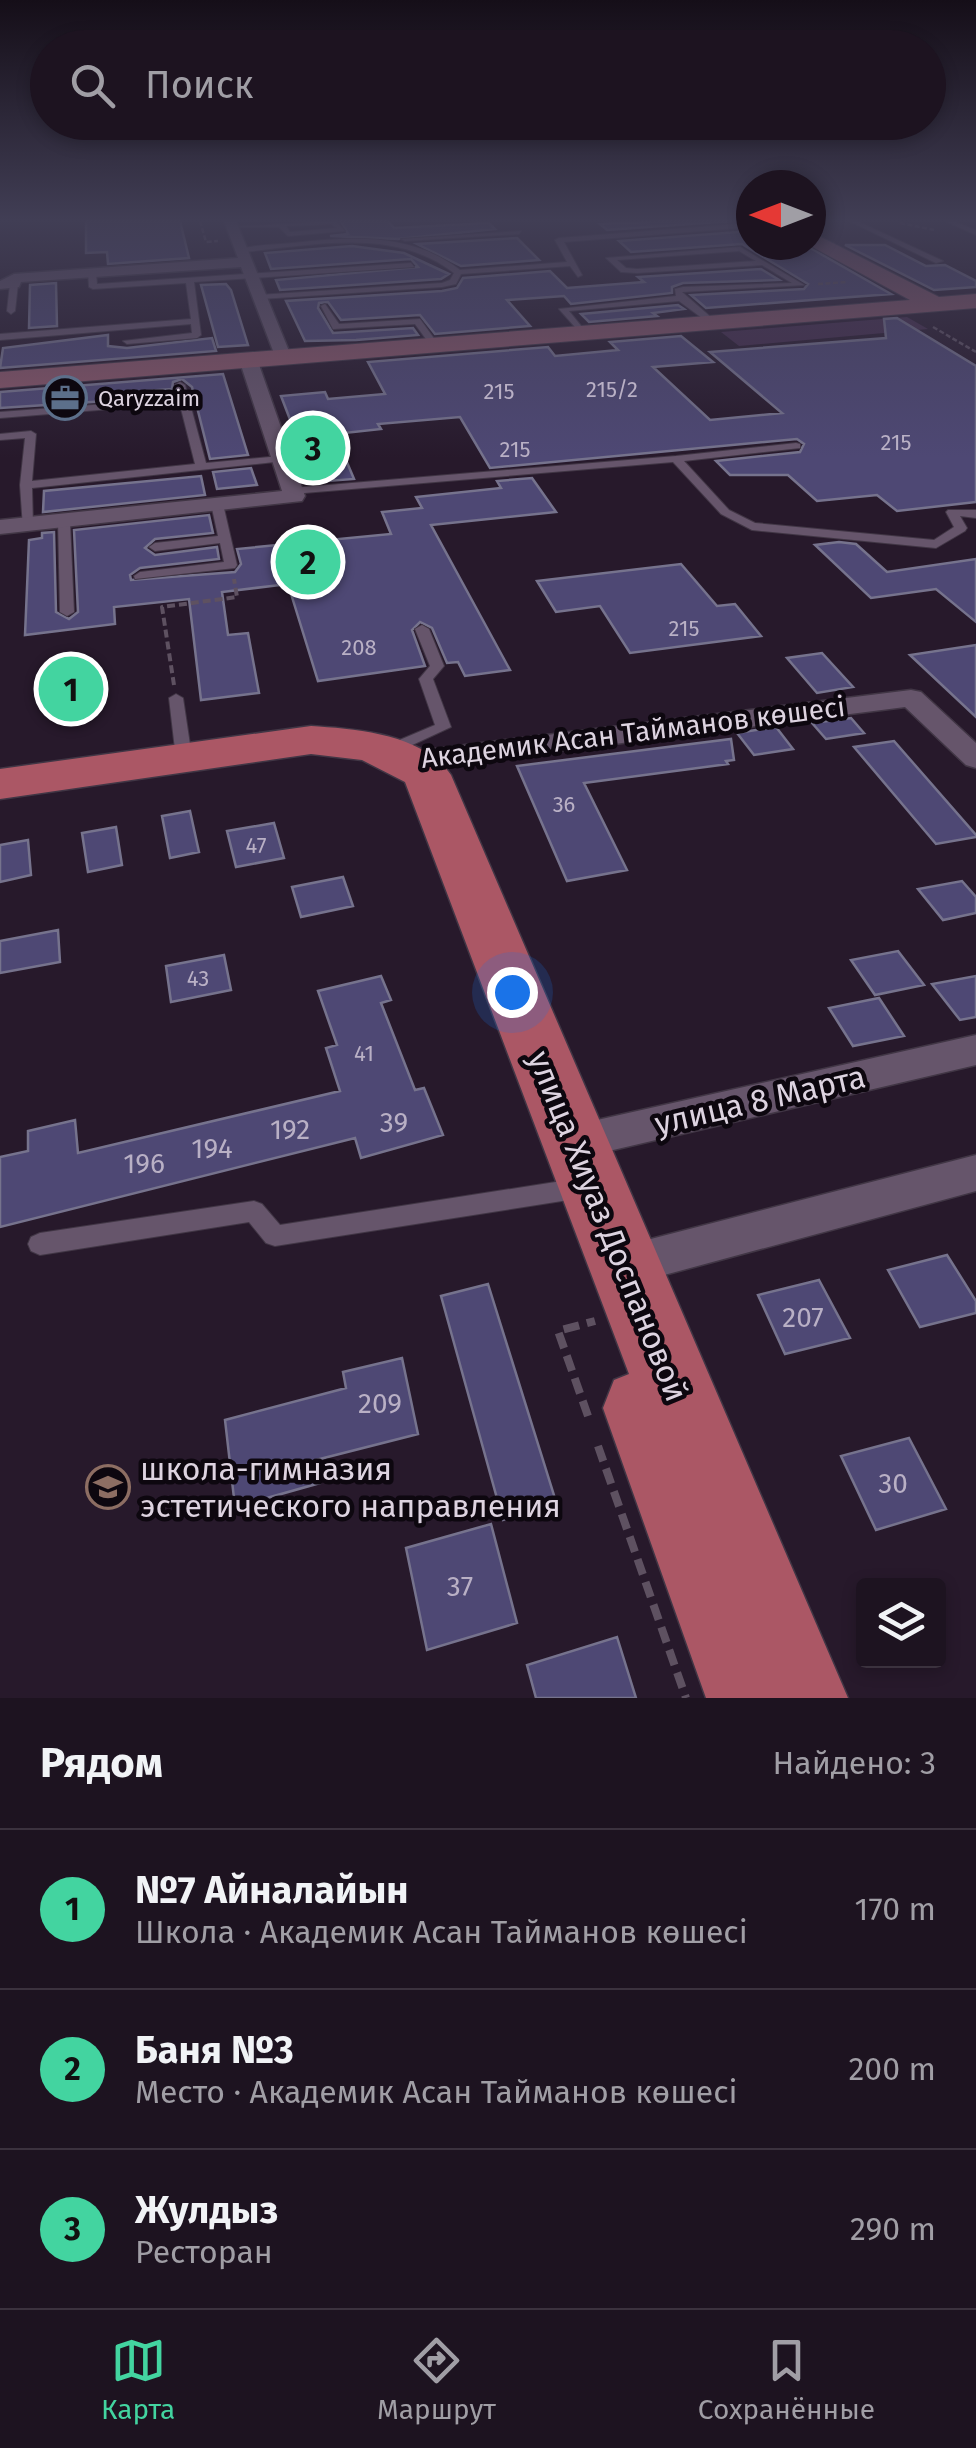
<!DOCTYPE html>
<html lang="ru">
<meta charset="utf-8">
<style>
:root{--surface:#1d1320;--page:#251c29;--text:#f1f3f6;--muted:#a09ea5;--line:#3b323e;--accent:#43d4a0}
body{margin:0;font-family:"Fira Sans",sans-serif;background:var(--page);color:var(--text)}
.controls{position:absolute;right:30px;bottom:30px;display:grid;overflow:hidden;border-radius:10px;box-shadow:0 5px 15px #0003}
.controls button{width:90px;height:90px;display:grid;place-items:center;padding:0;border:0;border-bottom:2px solid var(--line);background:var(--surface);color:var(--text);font:50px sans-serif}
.compass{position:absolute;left:736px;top:170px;width:90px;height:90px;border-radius:50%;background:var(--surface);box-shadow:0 5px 15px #0003;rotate:270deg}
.you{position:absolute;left:512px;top:992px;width:35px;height:35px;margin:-25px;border:8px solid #fff;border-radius:50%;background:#1a73e8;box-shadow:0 0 0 15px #1a73e833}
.badge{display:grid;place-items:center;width:65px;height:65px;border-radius:50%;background:var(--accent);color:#111;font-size:32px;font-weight:700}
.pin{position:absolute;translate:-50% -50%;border:5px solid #fff;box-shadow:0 2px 10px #0006}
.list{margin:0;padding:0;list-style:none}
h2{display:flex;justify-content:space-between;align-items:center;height:130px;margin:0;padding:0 40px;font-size:42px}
h2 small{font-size:32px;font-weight:400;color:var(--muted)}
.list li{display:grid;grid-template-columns:65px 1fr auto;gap:30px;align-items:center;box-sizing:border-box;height:160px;padding:0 40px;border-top:2px solid var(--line)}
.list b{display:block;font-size:38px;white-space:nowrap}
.list p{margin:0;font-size:32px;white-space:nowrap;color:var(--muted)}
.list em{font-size:32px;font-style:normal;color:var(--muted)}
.icon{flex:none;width:55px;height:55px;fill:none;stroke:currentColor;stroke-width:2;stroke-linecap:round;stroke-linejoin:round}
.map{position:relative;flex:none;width:976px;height:1698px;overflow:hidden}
.search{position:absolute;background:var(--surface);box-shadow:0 5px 15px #0003;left:30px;right:30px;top:30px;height:110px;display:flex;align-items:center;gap:25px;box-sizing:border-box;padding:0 35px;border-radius:55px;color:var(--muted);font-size:38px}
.sheet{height:610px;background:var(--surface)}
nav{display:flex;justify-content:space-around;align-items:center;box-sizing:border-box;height:140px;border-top:2px solid var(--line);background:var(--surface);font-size:28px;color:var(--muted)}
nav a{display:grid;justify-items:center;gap:5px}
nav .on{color:var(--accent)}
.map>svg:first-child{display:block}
.green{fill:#442c4b}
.building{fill:#4e4874;stroke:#76738d;stroke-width:2.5}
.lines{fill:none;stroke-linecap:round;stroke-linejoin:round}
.service-casing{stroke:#413645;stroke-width:2}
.minor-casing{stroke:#413645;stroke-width:3}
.secondary-casing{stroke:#413645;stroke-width:2}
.primary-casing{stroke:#413645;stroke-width:3}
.path-far2{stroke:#5e5161;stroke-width:2.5;stroke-dasharray:5 2.5;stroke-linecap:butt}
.path-far1{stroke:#5e5161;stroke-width:4;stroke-dasharray:8 4;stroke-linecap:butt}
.path{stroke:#5e5161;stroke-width:8;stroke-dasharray:16 8;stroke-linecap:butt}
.service{fill:#66556b;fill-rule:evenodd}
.minor{fill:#66556b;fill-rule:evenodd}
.secondary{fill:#885668;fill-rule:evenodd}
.primary{fill:#ab5765;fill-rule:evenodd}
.labels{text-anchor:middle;stroke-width:9;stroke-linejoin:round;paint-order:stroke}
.number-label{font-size:22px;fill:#b9b0c5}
.far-poi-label{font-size:22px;fill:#ddd3e0;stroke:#0d070f;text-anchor:start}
.street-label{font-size:28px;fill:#ddd3e0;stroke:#0d070f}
.near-number-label{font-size:28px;fill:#b9b0c5}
.near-street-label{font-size:32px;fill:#ddd3e0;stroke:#0d070f}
.near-poi-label{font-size:32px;fill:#ddd3e0;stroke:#0d070f;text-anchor:start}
</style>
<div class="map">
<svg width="976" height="1698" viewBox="0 0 976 1698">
<rect width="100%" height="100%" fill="#27192b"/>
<path class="green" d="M907 317 928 329 739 346 721 332Z"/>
<path class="building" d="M86 221H180L189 258 108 264 107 252 86 253Z
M341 221H388L394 228 489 223 495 229 398 239 330 236 348 234Z
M675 221H732L607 230 600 224Z
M751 231V245H805L891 294 706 308 691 295 804 289 808 284 742 244 631 252 619 241Z
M517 238 539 260 461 266 417 244Z
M845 245H885L926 266 945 265 976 281V287L934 290Z
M352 246 404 253 449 274 441 279 280 290 276 280 418 267 411 259 271 269 265 253Z
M761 269 779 280 683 283 672 287V293L571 304 564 296 507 300 530 326 435 334 420 315 341 320 328 302 319 303 318 308 333 333 413 328 418 335 356 340 305 341 286 301 442 291 457 288 463 278 550 271 567 288 644 282 638 277Z
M56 283 57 326 29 328 30 285Z
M226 284 231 290 248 345 218 347 201 285Z
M678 305 684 309 653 313 657 316 589 322 581 314Z
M897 318 976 366V502L897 511 877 495 817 501 788 475H730L716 461 800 452 804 444 797 439 490 468 460 417 378 424 381 429 335 434 354 479 314 482 281 396 325 392 328 399 385 394 368 362 548 347 555 356 618 350 610 342 681 336 713 362 653 367 710 420 782 413 710 352 886 338 884 319Z
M108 335V346L127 348 212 338 216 351 0 368 3 348Z
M223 374 248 455 210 459 192 387 182 379 173 382 172 389 121 393 122 400 0 408V392Z
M251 468 257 485 217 489 213 472Z
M201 476 205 495 43 512 44 491Z
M532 478 556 512 431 525 510 670 465 676 458 662 447 663 432 628 420 622 412 630 425 666 318 681 288 584 222 592 228 635 248 633 259 693 201 700 189 599 114 607 115 624 25 635 29 540 42 538V533L54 532 56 612 69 619 78 612 74 530 209 515 213 533 155 539 145 548 155 555 217 547 219 559 140 568 130 575 131 580 235 572 241 564 237 549 391 534 382 512 422 508 416 497 501 488 497 481Z
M839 542 856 544 887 572 976 559V622L936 589 871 598 815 545Z
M681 564 717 606 735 604 761 636 630 653 600 606 556 612 537 581Z
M976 645V717L910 655Z
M822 653 853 687 817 693 787 658Z
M851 718 864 733 826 739 812 723Z
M776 727 793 749 754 755 737 733Z
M731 739 734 760 726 761 728 764 584 783 627 870 567 881 517 766Z
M894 741 976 835V837L936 844 854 747Z
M190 811 199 852 170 858 162 816Z
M274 823 284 858 236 867 227 831Z
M116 827 122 865 88 872 82 833Z
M28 840 31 875 0 882V845Z
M343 877 353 906 301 917 292 887Z
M962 881 976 897V913L943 920 918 889Z
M58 930 60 962 0 973V941Z
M898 951 924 985 875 995 851 960Z
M224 955 231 990 171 1002 166 966Z
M381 976 391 1000 381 1003 415 1090 424 1088 443 1135 361 1158 355 1138 0 1227V1157L28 1151V1131L75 1120 78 1153 340 1091 326 1048 337 1045 318 991Z
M976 976V1017L960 1020 932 984Z
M879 998 904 1036 853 1046 829 1008Z
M947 1255 976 1301V1313L920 1327 888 1270Z
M819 1280 850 1338 785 1354 758 1295Z
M488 1284 557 1505 503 1520 441 1296Z
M402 1358 418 1434 316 1460 320 1483 235 1507 225 1420 346 1388 343 1372Z
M909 1438 946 1509 876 1530 841 1456Z
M491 1524 517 1623 427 1650 406 1548Z
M617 1637 636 1698H536L527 1665Z"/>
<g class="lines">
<g class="service-casing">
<path id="service" d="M336 221 345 231 288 236 279 227H230ZM331 224 337 228 290 232 286 226Z
M849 221H857L943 261 936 263Z
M945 221H953L976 230V235Z
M751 223V227L564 242 582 275 578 277 570 266 461 274 456 284 442 287 261 299 258 295 442 283 450 280 454 273C393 226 313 246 242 252L238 250C254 244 275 245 293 243 352 237 410 232 460 270L567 262 555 240 559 238Z
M521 231 519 234 405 241 401 239Z
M740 247 804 285 682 292 713 319 710 324 679 301 569 311 586 332 582 335 559 309 676 296 675 289 683 287 792 283 762 265 637 273 621 272 606 258ZM739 251 756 261 637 269 626 268 617 260Z
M411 263 414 267 194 282 201 335 197 338 127 344 123 341 192 333 191 324 0 340V334L191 319 186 283 93 289 89 287 88 272 92 270 96 272 97 284Z
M14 282 18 284 15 311 11 314 7 311 10 284Z
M325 304 339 324 420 319 438 344 431 346 415 324 333 329 321 306Z
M180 382 185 385 206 463 280 456 284 457V461L32 488 33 525 23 528 20 485 25 438 0 440V434L31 431 36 434 32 481 195 464 175 385Z
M119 403 124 406 123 408 0 418V412Z
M796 443 800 444V448L684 461 729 510 755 523 934 540 954 527 946 512 948 510H976V518L960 516 967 528 965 531 936 548 752 530 721 514 673 462 292 494 286 491 292 488 676 456Z
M217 501 223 504 237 565 235 568 135 579 134 576 140 572 224 562 220 543 155 551 149 547 155 543 218 536 211 504Z
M64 517 70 521 74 612 67 616 60 612 58 521Z
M422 625 429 629 444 666 433 679 451 727 395 753H383L381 750 383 747 435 725 419 679 430 666 415 629Z
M176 694 183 698 192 758 184 763 176 758 169 698Z
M581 1178 589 1181 593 1188 589 1195 581 1198 275 1246 266 1243 249 1222 40 1255 31 1251 28 1244 31 1237 40 1233 254 1201 262 1204 280 1225Z"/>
</g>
<g class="minor-casing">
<path id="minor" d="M224 221H236L291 356 289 360 275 356 241 267 21 282 19 287 0 289V281L14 274 238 258Z
M248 354 257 359 305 496 302 501 0 534V520L282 491 239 359Z
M911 690 921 692 976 743V768L966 765 905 707 409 770 394 761 409 752Z
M976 1035V1065L566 1161 551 1156 545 1144 551 1132 566 1127Z
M976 1155V1191L616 1288 600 1282 593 1268 600 1254 616 1248Z"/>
</g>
<g class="secondary-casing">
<path id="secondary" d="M811 232 939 297 976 294V308L0 388V372L910 300 809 245Z"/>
</g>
<g class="primary-casing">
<path id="primary" d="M311 726C357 729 423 734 451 775L848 1698H706L603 1408 614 1380 629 1374 405 782 362 760 311 754 0 799V769Z"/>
</g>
<path class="path-far2" d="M200 221 206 242 218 241
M900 223 934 230
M818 284 847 282
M933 327 976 352"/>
<path class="path-far1" d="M174 685 162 607 237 597 234 579"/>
<path class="path" d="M588 1416 558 1331 595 1321
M598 1446 686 1698"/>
<use href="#service" class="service"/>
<use href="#minor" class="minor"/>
<use href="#secondary" class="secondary"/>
<use href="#primary" class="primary"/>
</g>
<linearGradient id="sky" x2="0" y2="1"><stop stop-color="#150e18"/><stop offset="0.48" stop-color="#413e55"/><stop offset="1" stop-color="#413e55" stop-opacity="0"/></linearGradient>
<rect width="976" height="458" fill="url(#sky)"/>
<defs>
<g id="office-ring" transform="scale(2.25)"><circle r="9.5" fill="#0d070f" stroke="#5c6f8a" stroke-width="1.5"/><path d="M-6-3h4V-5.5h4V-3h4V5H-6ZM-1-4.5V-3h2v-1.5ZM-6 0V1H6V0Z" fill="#5c6f8a"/></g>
<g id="school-ring" transform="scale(2.25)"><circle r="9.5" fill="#0d070f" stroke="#8d6e63" stroke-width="1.5"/><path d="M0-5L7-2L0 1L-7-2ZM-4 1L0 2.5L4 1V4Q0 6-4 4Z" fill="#8d6e63"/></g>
</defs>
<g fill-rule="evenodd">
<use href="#office-ring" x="65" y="398"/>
<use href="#school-ring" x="108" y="1487"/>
</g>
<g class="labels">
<g class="number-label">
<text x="612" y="397">215/2</text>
<text x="499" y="399">215</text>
<text x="896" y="450">215</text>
<text x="515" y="457">215</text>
<text x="684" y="636">215</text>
<text x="359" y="655">208</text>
<text x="564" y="812">36</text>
<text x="256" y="853">47</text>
<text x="198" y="986">43</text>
<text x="364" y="1061">41</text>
</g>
<g class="far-poi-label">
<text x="98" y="406">Qaryzzaim</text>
</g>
<g class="street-label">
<text transform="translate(633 732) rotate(-7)" y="10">Академик Асан Тайманов көшесі</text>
</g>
<g class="near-number-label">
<text x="394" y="1132">39</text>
<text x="290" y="1139">192</text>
<text x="212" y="1158">194</text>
<text x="144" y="1173">196</text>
<text x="803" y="1327">207</text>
<text x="380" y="1413">209</text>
<text x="893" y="1493">30</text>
<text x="460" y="1596">37</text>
</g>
<g class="near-street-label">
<text transform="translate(760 1100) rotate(-13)" y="11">улица 8 Марта</text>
<text transform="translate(608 1226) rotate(68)" y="11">улица Хиуаз Доспановой</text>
</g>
<g class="near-poi-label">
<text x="140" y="1480">школа-гимназия<tspan x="140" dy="37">эстетического направления</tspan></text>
</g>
</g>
</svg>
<div class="controls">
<button><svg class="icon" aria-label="layers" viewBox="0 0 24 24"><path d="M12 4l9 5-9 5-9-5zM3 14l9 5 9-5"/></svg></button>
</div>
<svg class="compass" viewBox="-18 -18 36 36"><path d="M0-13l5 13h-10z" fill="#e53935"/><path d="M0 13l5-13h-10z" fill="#a09ea5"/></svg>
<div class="you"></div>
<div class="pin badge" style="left:71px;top:689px">1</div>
<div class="pin badge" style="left:308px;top:562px">2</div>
<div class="pin badge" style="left:313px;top:448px">3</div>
<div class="search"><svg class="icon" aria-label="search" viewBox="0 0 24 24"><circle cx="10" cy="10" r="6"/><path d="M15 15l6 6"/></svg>Поиск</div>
</div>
<section class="sheet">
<h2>Рядом<small>Найдено: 3</small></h2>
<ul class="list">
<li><span class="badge">1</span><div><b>№7 Айналайын</b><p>Школа · Академик Асан Тайманов көшесі</p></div><em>170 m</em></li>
<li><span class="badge">2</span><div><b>Баня №3</b><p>Место · Академик Асан Тайманов көшесі</p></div><em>200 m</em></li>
<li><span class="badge">3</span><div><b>Жулдыз</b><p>Ресторан</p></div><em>290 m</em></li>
</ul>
</section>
<nav>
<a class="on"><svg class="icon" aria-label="map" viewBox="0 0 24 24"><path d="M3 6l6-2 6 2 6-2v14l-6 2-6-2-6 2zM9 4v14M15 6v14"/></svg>Карта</a>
<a><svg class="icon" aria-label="directions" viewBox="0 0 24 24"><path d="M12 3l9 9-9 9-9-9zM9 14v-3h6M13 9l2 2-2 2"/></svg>Маршрут</a>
<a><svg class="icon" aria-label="saved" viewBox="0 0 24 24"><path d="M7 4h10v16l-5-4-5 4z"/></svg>Сохранённые</a>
</nav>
